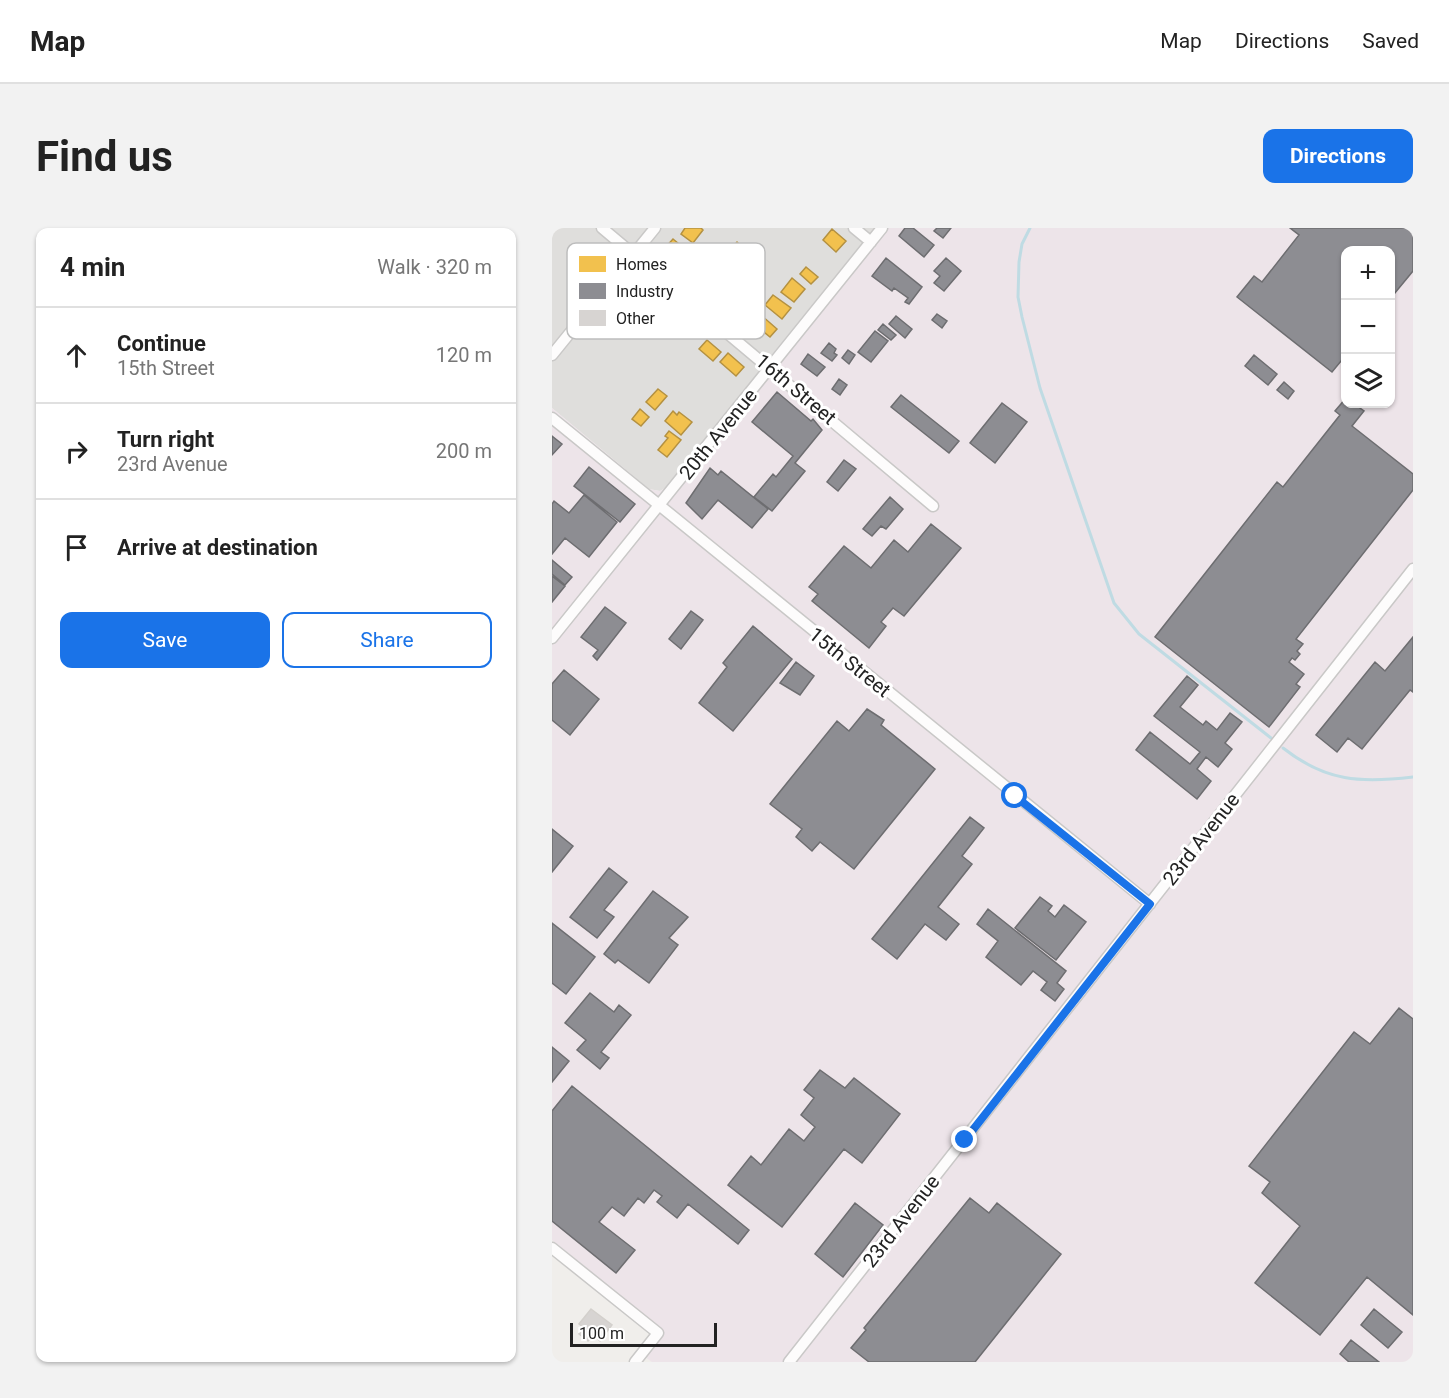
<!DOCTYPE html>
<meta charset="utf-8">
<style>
:root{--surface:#fff;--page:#f2f2f2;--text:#222;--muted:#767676;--line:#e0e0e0;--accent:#1a73e8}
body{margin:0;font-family:Roboto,sans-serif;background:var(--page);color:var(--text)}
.controls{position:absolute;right:18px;top:18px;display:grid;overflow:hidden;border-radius:12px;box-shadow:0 2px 4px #0004}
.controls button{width:54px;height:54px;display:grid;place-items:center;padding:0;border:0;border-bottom:2px solid var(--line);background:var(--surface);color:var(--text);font:30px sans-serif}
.scale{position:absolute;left:18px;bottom:15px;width:147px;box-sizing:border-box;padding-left:6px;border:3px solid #222;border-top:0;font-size:16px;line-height:21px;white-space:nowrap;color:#222;-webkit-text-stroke:4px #fff;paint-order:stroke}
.stop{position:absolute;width:18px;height:18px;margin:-14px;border:4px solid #1a73e8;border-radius:50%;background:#fff}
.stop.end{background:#1a73e8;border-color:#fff;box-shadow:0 2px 6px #0008}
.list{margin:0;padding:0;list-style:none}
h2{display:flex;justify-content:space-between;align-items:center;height:78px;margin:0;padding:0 24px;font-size:26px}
h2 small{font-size:20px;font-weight:400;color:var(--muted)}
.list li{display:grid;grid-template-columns:39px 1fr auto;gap:18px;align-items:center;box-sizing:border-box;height:96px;padding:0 24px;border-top:2px solid var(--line)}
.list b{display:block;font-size:22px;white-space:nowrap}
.list p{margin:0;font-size:20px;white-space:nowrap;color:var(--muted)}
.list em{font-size:20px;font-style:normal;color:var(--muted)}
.actions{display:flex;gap:12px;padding:18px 24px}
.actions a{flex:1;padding:14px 0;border:2px solid var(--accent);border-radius:12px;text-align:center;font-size:21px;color:var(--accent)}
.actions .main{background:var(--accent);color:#fff}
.icon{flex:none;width:33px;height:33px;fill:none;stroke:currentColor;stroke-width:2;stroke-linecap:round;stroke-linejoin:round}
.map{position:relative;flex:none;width:861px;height:1134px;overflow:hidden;border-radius:12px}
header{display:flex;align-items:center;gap:36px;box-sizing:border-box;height:84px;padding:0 30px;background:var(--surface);border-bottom:2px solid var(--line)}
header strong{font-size:28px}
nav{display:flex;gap:33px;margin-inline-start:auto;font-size:21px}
.intro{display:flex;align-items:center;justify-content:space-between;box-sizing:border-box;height:144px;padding:0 36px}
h1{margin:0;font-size:42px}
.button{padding:15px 27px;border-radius:12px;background:var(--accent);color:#fff;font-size:21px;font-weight:700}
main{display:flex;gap:36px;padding:0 36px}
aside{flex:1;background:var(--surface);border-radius:12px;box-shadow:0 2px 4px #0004}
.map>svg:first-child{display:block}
.residential{fill:#dfdedc}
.industrial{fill:#ede4e9;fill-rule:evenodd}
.homes{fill:#f2c14e;stroke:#b49141;stroke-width:1.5}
.industry{fill:#8d8d92;stroke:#6d6d70;stroke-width:1.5}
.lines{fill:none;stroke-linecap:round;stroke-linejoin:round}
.stream{stroke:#bfdbe3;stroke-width:3}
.building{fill:#d7d4d2;stroke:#d3d0cc;stroke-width:1.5}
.minor-casing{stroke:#c9c8c7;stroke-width:13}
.minor{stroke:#fdfcfc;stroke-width:10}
.route{stroke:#1a73e8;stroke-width:8}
.labels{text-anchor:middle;stroke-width:6;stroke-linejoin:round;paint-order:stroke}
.street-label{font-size:20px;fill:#222;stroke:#fff}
.key{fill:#fff;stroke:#bdbdbd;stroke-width:1.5}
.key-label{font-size:16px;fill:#222}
</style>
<header>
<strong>Map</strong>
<nav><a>Map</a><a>Directions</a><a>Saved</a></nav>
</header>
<div class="intro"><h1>Find us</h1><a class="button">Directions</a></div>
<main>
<aside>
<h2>4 min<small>Walk · 320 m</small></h2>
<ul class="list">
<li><svg class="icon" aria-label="ahead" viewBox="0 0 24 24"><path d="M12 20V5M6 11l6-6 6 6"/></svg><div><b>Continue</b><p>15th Street</p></div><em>120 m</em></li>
<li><svg class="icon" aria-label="right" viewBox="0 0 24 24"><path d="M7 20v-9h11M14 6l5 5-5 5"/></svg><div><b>Turn right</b><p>23rd Avenue</p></div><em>200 m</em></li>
<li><svg class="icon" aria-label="arrive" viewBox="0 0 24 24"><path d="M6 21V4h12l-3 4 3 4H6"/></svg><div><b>Arrive at destination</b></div></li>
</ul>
<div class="actions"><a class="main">Save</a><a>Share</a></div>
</aside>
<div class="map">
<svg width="861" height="1134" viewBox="0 0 861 1134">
<rect width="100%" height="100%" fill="#f0eeeb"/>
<path class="residential" d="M0 0H323L115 259 108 263 97 261 0 180Z"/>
<path class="industrial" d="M323 0H861V1134H100L93 1129 103 1096 0 1012V180L97 261 108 263 115 259ZM794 22H838V176H794Z"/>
<path class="homes" d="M133 0H149L151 2 141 15 129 6Z
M280 1 294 13 284 24 271 12Z
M121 11 138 25 129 35 112 21Z
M185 14 192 21 186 28 178 22Z
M254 39 266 49 259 56 248 46Z
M240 50 253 61 242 74 229 64Z
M221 67 239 80 230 91 213 77Z
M209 87 225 101 218 109 202 96Z
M155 112 169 124 161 133 147 121Z
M176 125 192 139 184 148 168 134Z
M106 161 115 168 103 182 94 174Z
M88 181 97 189 89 198 80 191Z
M121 183 125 187 127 184 140 194 129 207 113 193Z
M117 203 129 212 115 229 106 222 116 210 113 208Z"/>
<path class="industry" d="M353 0H361L382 17 372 29 347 8Z
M385 0H399L391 10 382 3Z
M738 0H861V43L838 71V22H794V127L780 144 685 69 702 48 710 54 747 7Z
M334 30 370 59 357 76 353 74 356 70 342 60 340 63 320 48Z
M394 30 409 43 392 63 382 55 388 48 382 43Z
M385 86 395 93 390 100 380 92Z
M344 88 360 101 353 110 337 96Z
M331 96 344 107 339 112 326 102Z
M323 103 336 113 319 134 306 124Z
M277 115 284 121 282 125 285 127 280 133 269 125Z
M296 122 303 127 297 136 290 130Z
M256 126 273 139 265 148 249 136Z
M702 127 725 146 716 157 693 138Z
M287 151 295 157 288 167 280 161Z
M732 154 742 163 736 171 725 162Z
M225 164 259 193 261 191 270 202 243 235 253 243 220 283 202 269 221 246 224 249 241 228 200 194Z
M349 167 407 213 397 225 339 179Z
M794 170V176H802L812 183 800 198 861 246V262L744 411 751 416 745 423 748 426 743 432 740 430 737 434 752 446 744 456 748 459 717 499 603 409 725 254 731 259 788 187 783 183Z
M450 175 475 194 443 235 418 215Z
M0 208 10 216 0 227Z
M292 232 304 241 286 263 275 254Z
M37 239 83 276 68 294 22 258Z
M158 240 166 247 169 243 216 281 200 300 166 272 150 291 134 275Z
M32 267 65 294 37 329 13 310 0 326V276L2 273 17 285Z
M338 269 351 281 334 301 329 298 320 308 311 301Z
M379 296 409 320 352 388 341 380 329 394 334 398 317 420 260 373 266 366 257 359 292 318 319 340 342 312 356 324Z
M0 332 20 349 13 357 0 346Z
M0 348 13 358 0 374Z
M53 379 74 395 45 432 41 428 46 422 29 409Z
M139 383 151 392 129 421 117 411Z
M201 398 240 431 181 503 147 475 175 439 171 435Z
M861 409V464L858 462 810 521 796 510 785 524 764 507 823 434 833 443Z
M244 434 262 448 248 467 228 455Z
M12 442 47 471 18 507 0 492V456Z
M635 448 646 457 628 479 651 497 654 493 665 502 678 485 690 494 673 515 680 521 666 539 654 529 645 541 659 553 645 571 584 522 598 504 638 536 648 524 602 488Z
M315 481 332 492 329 497 383 541 302 641 268 614 260 623 244 609 250 601 218 576 285 493 297 503Z
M418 589 432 600 410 628 420 636 386 679 407 696 394 712 373 696 345 731 320 711Z
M0 601 21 618 0 644Z
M57 640 75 654 52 682 62 689 45 710 18 689Z
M101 663 136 689 117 710 126 717 97 755 66 732 63 735 52 726Z
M488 669 500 678 496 683 503 689 512 677 534 694 504 732 463 700Z
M436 681 514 743 505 755 512 761 503 773 489 762 495 754 481 743 469 757 434 729 446 713 425 696Z
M0 695 43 729 14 766 0 755Z
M38 765 62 784 67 777 79 787 49 824 57 830 48 841 25 822 34 812 13 795Z
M847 780 861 791V1087L815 1049 768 1107 703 1055 748 998 710 965 718 954 697 938 802 804 818 816Z
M0 819 17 833 0 854Z
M268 842 293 860 302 850 348 886 310 935 292 921 230 999 176 957 199 928 209 937 237 901 252 913 263 899 249 887 262 870 252 862Z
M20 858 197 1002 186 1016 136 976 125 990 105 974 110 968 102 962 92 975 86 970 72 988 60 979 47 994 83 1022 64 1045 0 993V883Z
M418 970 437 985 445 975 509 1026 423 1134H317L299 1120 314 1102 312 1100Z
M303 975 331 997 291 1049 263 1026Z
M822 1081 850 1104 836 1120 809 1097Z
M799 1112 827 1134H797L788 1126Z"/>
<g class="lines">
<path class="stream" d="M478 0 470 16 467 34 466 69 470 89 488 160 562 375 587 406 719 510
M731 520C774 554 809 555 861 549"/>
</g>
<path class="building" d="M39 1081 60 1097 48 1113 41 1107 36 1113 27 1106 32 1100 27 1096Z"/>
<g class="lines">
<g class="minor-casing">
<path id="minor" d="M50 0 381 278
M302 0 319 14
M0 127 103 0
M0 190 598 676
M0 410 330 0
M0 1020 106 1105 83 1134
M237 1134 861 341"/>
</g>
<use href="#minor" class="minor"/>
</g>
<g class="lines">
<path class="route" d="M413 912 598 676 463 568"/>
</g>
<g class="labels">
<g class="street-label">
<text transform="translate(244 161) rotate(40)" y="7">16th Street</text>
<text transform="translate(166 206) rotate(-51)" y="7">20th Avenue</text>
<text transform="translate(298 434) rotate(39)" y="7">15th Street</text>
<text transform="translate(649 611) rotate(-52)" y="7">23rd Avenue</text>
<text transform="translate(349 993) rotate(-52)" y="7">23rd Avenue</text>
</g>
</g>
<rect x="15" y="15" width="198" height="96" rx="9" class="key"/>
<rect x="27" y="28" width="27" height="16" fill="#f2c14e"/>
<rect x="27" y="55" width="27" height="16" fill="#8d8d92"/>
<rect x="27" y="82" width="27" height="16" fill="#d7d4d2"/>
<g class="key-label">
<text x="64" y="42">Homes</text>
<text x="64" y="69">Industry</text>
<text x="64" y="96">Other</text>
</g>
</svg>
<div class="controls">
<button>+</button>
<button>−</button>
<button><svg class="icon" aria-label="layers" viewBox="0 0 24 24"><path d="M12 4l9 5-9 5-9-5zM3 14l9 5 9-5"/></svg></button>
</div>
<div class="scale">100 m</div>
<div class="stop" style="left:463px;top:568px"></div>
<div class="stop end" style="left:413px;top:912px"></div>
</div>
</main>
